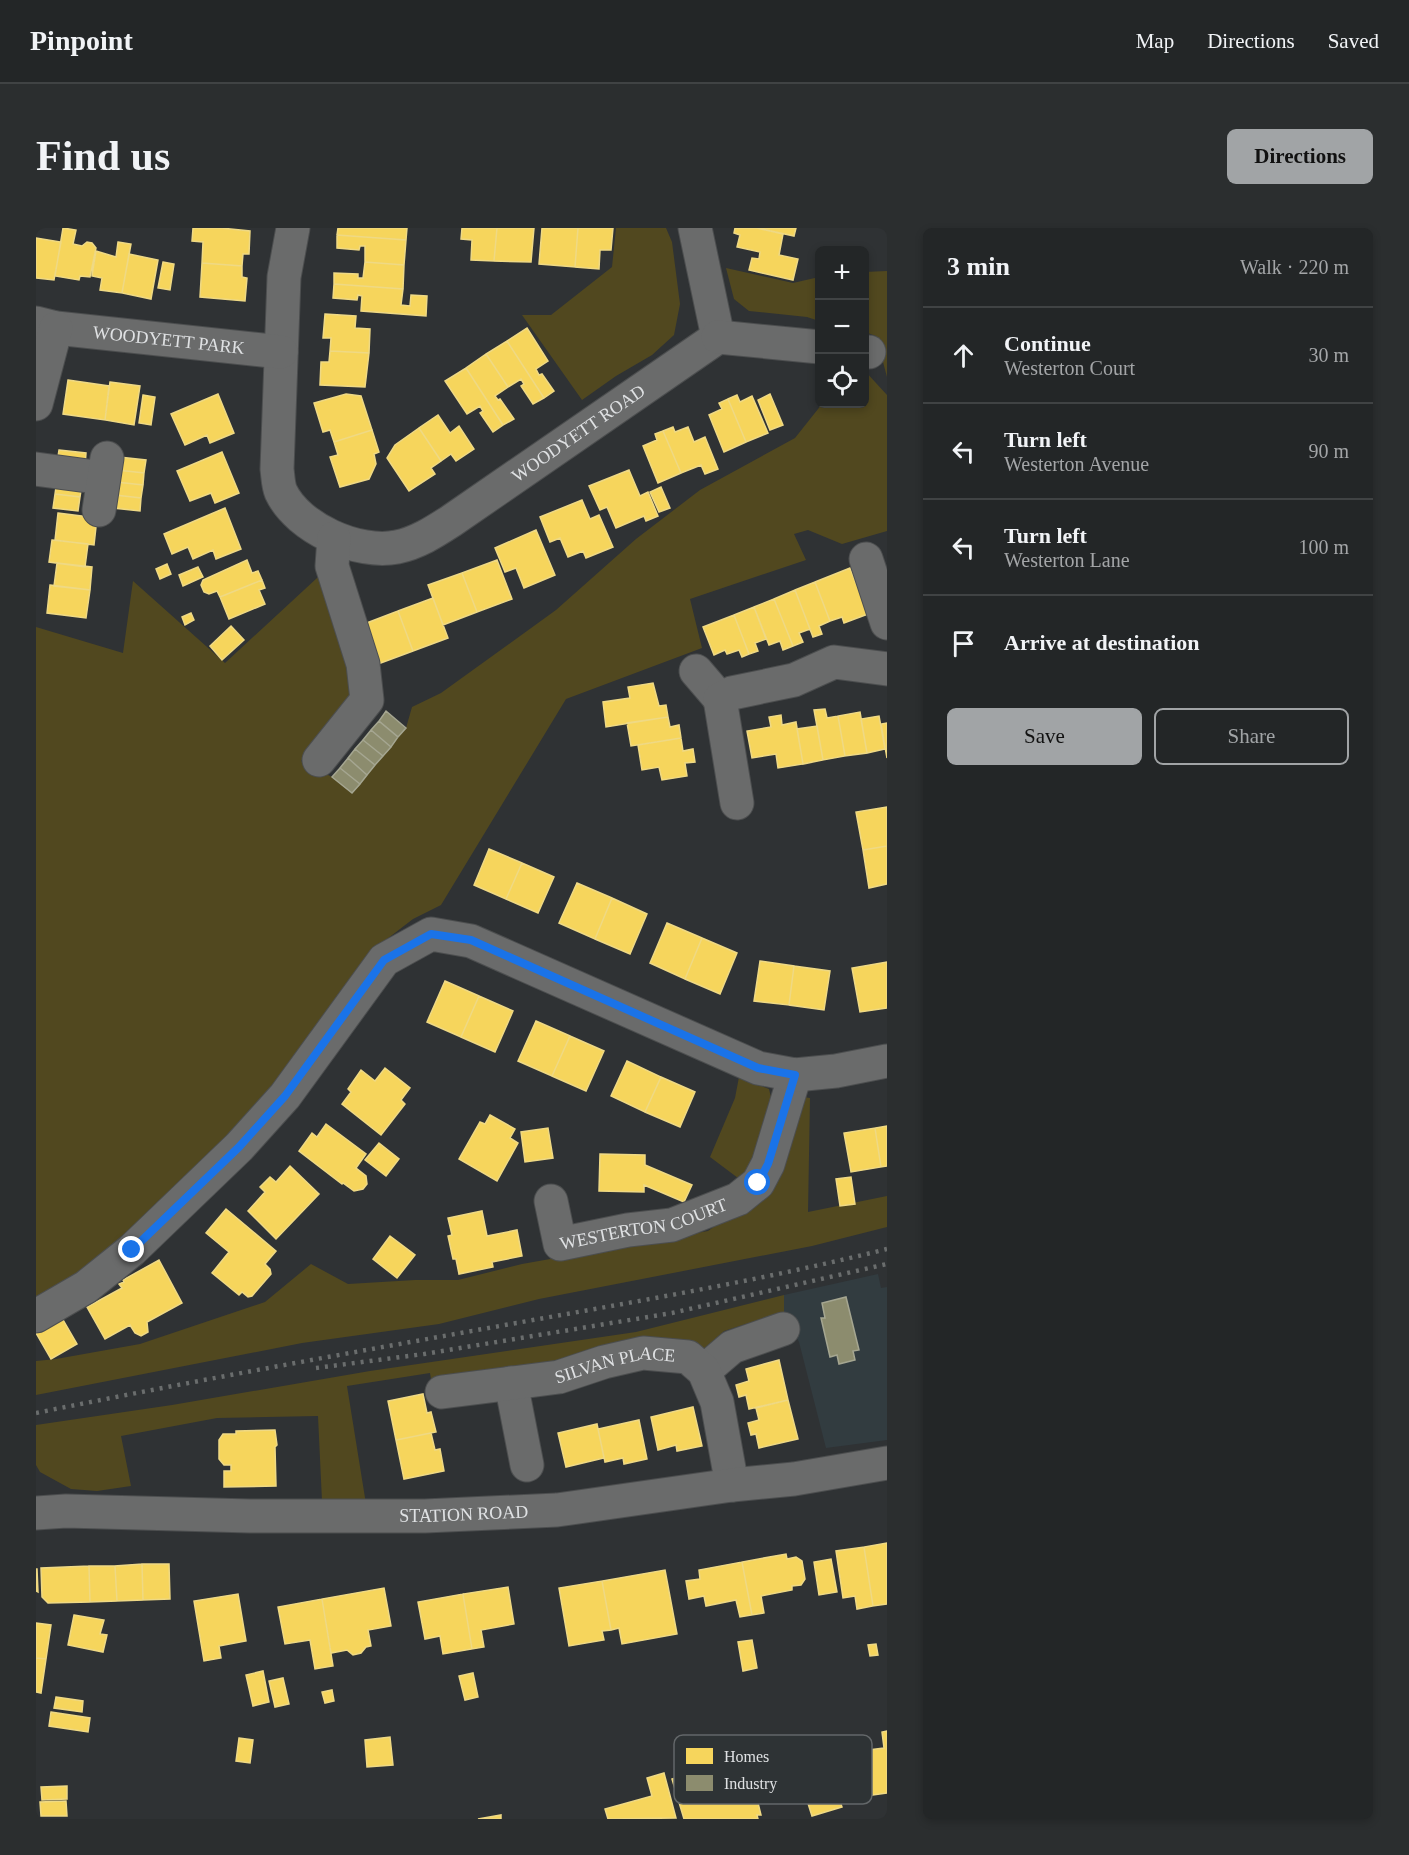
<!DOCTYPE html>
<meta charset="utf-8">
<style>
:root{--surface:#232627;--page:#2b2e2f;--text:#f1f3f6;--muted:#a3a5a7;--line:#404344;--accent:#a1a4a6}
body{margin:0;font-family:Georgia,serif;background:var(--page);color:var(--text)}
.controls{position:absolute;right:18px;top:18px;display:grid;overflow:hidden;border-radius:9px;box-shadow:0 3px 9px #0003}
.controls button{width:54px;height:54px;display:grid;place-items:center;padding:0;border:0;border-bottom:2px solid var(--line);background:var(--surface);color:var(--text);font:30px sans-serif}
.stop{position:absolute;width:18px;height:18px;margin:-14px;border:4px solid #1a73e8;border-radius:50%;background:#fff}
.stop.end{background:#1a73e8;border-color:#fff;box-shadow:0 2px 6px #0008}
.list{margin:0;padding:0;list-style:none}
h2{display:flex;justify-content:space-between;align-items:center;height:78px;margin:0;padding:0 24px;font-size:26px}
h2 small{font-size:20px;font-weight:400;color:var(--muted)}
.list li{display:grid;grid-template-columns:39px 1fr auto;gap:18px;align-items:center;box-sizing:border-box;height:96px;padding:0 24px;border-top:2px solid var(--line)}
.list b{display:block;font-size:22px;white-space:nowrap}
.list p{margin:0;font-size:20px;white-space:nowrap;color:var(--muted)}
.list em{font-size:20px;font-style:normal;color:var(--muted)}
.actions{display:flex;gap:12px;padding:18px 24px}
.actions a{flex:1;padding:14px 0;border:2px solid var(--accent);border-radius:9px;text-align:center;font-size:21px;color:var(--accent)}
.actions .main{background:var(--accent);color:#111}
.icon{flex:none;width:33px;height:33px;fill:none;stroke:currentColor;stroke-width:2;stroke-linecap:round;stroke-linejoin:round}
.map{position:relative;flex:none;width:851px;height:1591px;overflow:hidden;border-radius:9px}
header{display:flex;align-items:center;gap:36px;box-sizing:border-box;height:84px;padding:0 30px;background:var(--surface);border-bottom:2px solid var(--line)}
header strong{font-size:28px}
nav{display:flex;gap:33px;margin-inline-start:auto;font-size:21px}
.intro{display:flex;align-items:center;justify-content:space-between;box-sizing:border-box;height:144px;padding:0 36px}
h1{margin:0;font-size:42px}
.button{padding:15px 27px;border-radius:9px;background:var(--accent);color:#111;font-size:21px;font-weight:700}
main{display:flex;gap:36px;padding:0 36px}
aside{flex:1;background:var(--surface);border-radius:9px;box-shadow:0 3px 9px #0003}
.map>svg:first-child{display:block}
.built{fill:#323c40}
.green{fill:#51481f}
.homes{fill:#f6d55c;stroke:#efd984;stroke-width:1.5}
.industry{fill:#8c8c6e;stroke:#a5a691;stroke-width:1.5}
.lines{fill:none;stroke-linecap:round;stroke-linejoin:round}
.minor-casing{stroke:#4c4e4f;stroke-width:35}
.minor{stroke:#6a6b6b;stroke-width:33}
.rail{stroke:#6a6d6d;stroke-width:4.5;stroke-dasharray:3 6;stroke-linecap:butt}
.route{stroke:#1a73e8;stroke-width:8}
.labels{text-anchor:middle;stroke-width:6;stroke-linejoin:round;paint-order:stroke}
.street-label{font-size:18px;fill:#dfe1e3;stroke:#2e3335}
.key{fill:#2e3335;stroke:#636769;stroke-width:1.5}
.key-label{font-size:16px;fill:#dfe1e3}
</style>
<header>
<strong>Pinpoint</strong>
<nav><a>Map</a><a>Directions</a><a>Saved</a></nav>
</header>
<div class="intro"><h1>Find us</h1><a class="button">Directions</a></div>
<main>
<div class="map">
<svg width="851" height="1591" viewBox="0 0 851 1591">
<rect width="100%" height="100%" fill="#2f3234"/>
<path class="built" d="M842 1046 845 1060 851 1059V1212L790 1220 763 1114 748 1084V1067Z"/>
<path class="green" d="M580 0H630L636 14 644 76 638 107 616 127 580 148 546 172 486 87H515L576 39Z
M690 40 757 55 783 49V93L771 89 713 83 698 71Z
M851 43V149L840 108 829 104 828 44Z
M829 143 851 167V303L806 316 772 302 758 306 770 332 654 371 666 420 530 471 405 677 377 691 351 711 259 837 218 888 66 1034 0 1071V399L87 425 97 353 189 435 281 350 288 348 318 466 265 533 296 549 316 565 370 500 376 479 405 465 520 382 600 311 664 262 759 210 786 176H828Z
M703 849 733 861 738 882 706 953 674 929 699 870Z
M760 868 774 870 772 984 851 968V999L776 1018 503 1071 403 1096 266 1115 0 1167V1133L20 1131 104 1116 229 1074 275 1036 312 1056 379 1052H422L486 1036 672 1003 712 974Z
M748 1067V1084L688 1103 667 1122 504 1137 395 1151 394 1145 311 1158 330 1276 286 1273 282 1188 181 1190 85 1208 95 1258 61 1263 35 1261 4 1244 0 1237V1197L136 1177 334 1143 600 1104Z"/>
<path class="homes" d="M27 0 40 2 37 16 46 18 51 14 56 15 60 20 54 49 44 48 43 52 19 48Z
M157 0H185L214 3 213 26H207L206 38 166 35 167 14 156 13Z
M302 0H371L370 12 301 7Z
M426 0H461L458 33 435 32 436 12 425 11Z
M461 0H498L495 34 458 33Z
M506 0H542L539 39 503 36Z
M542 0H577L575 22H564L563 41 539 39Z
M699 0H721L747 6 743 27 762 31 757 52 713 42 716 30 723 31 724 24 701 19 704 7 698 5Z
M721 0H760L758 8Z
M301 7 370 12 368 37 329 34V18H324L323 22 301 20Z
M0 10 25 14 18 52 0 50Z
M82 14 95 16 86 65 64 62 66 50 56 48 60 23 80 29Z
M93 26 122 32 115 71 86 65Z
M127 34 138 36 134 62 122 60Z
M329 34 368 37 367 61 298 56V45L322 46V50H327Z
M166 35 206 38V49L211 50 209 73 164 69Z
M298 56 367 61 365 77 374 78 375 67 391 68 390 88 325 83 326 68 322 67 321 72 297 70Z
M289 86 320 88 319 100 334 101 333 125 294 123 295 110H287Z
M491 100 512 133 500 141 503 147 506 146 518 163 508 170 471 113Z
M471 113 508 170 497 176 485 158 488 156 485 151 472 159 450 126Z
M294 123 333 125 329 159 284 157 285 134H293Z
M450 126 472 159 459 168 462 172 464 171 478 191 467 197 430 140Z
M430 140 467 197 457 204 444 185 447 183 444 178 431 186 409 153Z
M32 152 73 158 69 192 27 186Z
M74 154 104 158 98 197 69 192Z
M182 166 198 205 174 215 171 207 149 217 135 186Z
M310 166 325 168 336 202 298 214 294 202 287 204 278 175Z
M734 166 747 197 734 202 722 172Z
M107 167 119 169 115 197 103 195Z
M701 167 704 174 716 168 732 205 710 214 692 171Z
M692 171 710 214 688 224 673 187 686 181 683 175Z
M402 187 414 205 423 198 438 221 420 233 415 226 405 233 383 200Z
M637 199 639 204 652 199 658 214 669 209 682 241 669 246 665 237 645 245 627 203Z
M383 200 405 233 395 240 399 246 373 263 351 230 359 217Z
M336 202 343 224 338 226 340 236 333 251 304 259 294 229 302 227 298 214Z
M627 203 645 245 622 255 607 218 621 212 619 206Z
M23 222 50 225 49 239 21 235Z
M186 224 203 265 179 275 175 265 154 273 141 243Z
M83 229 110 232 108 245 81 242Z
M81 242 108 245 107 257 80 254Z
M593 242 604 268 612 264 622 288 610 293 608 288 580 300 571 279 564 282 553 258Z
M21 252 46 256 44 269 19 266Z
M80 254 107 257 105 270 79 267Z
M625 259 634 280 623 284 614 264Z
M19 266 44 269 42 283 17 280Z
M79 267 105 270 104 283 77 280Z
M546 272 554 291 563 287 577 319 550 330 547 323 532 329 524 310 514 314 504 289Z
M189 280 205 321 180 331 177 322 157 331 152 319 136 326 128 306Z
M22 285 61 290 58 317 19 312Z
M500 302 519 347 488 360 480 340 469 344 459 320Z
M16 312 52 316 49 339 13 334Z
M211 332 216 345 222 343 226 352 184 369 181 363 173 366 168 364 165 357 167 352Z
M461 332 476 371 441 384 426 345Z
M21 335 56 339 54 362 18 358Z
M131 336 135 346 124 351 120 341Z
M162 339 167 349 147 358 143 347Z
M814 340 832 386 808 395 806 389 794 393 779 354Z
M426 345 441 384 407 397 392 357Z
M226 352 229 360 223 362 229 376 193 391 184 369Z
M779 354 794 393 783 398 786 406 777 409 759 362Z
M14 357 54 362 50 390 11 385Z
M759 362 774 401 763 405 767 414 757 418 738 371Z
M397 370 412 410 377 423 362 383Z
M738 371 757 418 747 422 744 413 733 417 718 379Z
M718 379 730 411 719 415 722 423 713 426 698 387Z
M362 383 377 423 342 436 328 396Z
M155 385 158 392 149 397 146 389Z
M698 387 713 426 706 429 703 422 691 426 689 422 678 427 667 399Z
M195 398 208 412 186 432 174 418Z
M617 455 623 478 630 477 632 489 570 499 567 474 594 470 592 459Z
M789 481 791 490 802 488 809 528 787 532 778 482Z
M824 484 831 525 809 528 802 488Z
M745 487 746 497 760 494 767 536 742 540 740 526 716 530 711 503 735 499 733 489Z
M843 488 849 521 831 525 825 491Z
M632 489 634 499 643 497 645 510 595 518 591 495Z
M851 495V530L845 496Z
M781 498 787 532 767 536 761 501Z
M645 510 647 523 657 521 659 534 649 535 651 548 626 552 623 539 606 542 602 517Z
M851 579V618L827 622 820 584Z
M851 618V656L833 660 827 622Z
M453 621 486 635 470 671 438 657Z
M486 635 518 649 502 685 470 671Z
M541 655 576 670 559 711 523 695Z
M576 670 611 686 594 726 559 711Z
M631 695 666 710 649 751 614 735Z
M666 710 701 725 684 766 649 751Z
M724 733 758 738 753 777 718 773Z
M851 734V780L824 784 816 740Z
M758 738 794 743 788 782 753 777Z
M409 753 443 768 425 809 391 794Z
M443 768 477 783 459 824 425 809Z
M500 793 534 808 516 848 482 833Z
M534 808 568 823 550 863 516 848Z
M591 833 625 849 609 884 575 868Z
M349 840 374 860 365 872 369 876 345 907 306 876 315 864 312 861 325 842 339 853Z
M625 849 659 864 644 899 609 884Z
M454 887 479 901 474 910 482 915 461 953 423 931 444 894 449 896Z
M290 896 330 926 320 940 330 948 331 956 327 961 318 963 307 955 306 956 263 923 276 905 281 909Z
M851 898V938L845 939 839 900Z
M512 900 517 930 489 934 485 904Z
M839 900 845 939 815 944 808 905Z
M343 915 363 931 350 948 329 932Z
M564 926 609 927V937L656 957 648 974 608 957V964L563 963Z
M254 938 283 966 240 1011 212 983 229 964 224 959 234 949 240 954Z
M815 949 819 976 804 978 800 951Z
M190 981 240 1023 229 1036 234 1041 235 1046 216 1068 212 1069 206 1064 203 1067 176 1045 193 1024 170 1005Z
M446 983 451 1008 481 1002 486 1028 456 1034 457 1039 423 1046 420 1031H417L412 1008 416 1007 412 990Z
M354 1008 379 1027 361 1050 337 1031Z
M123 1032 146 1075 111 1094 112 1104 105 1108 99 1105 94 1097 69 1111 51 1079 86 1060 83 1056 88 1054 87 1052Z
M26 1090 41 1116 15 1131 0 1105Z
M743 1132 752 1172 713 1181 710 1167 703 1169 700 1157 713 1153 710 1141Z
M387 1166 391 1185 395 1184 400 1204 360 1212 352 1173Z
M752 1172 762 1211 723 1220 720 1206 715 1207 712 1195 723 1192 720 1180Z
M657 1179 666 1218 641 1223 640 1217 622 1222 615 1189Z
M603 1192 611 1231 588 1236 587 1230 569 1234 562 1201Z
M561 1196 568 1230 530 1239 522 1205Z
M239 1202 241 1217 239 1219 240 1258 188 1259V1243H195V1237H188L183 1231V1212L187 1206H200V1203Z
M395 1205 399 1222 404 1221 408 1243 368 1251 360 1212Z
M851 1315V1376L837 1378 828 1319Z
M828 1319 837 1378 821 1381 819 1368 807 1370 800 1323Z
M750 1326 751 1331 760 1329 766 1333 769 1351 765 1357 756 1358V1362L725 1368 728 1385 716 1387 706 1334Z
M795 1331 801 1364 783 1367 778 1334Z
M706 1334 716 1387 704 1389 700 1372 670 1378 668 1368 653 1371 650 1353 664 1351 663 1342Z
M106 1336H133L134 1371 107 1372Z
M106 1336 107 1372 81 1373 79 1338Z
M53 1338 54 1374 12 1375 6 1369 5 1340Z
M53 1338H79L81 1373 54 1374Z
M0 1341H1L2 1364 0 1363Z
M629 1342 641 1406 586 1416 583 1400 575 1402 566 1353Z
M566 1353 575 1402 566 1403 568 1412 533 1418 523 1360Z
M472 1359 478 1396 445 1402 448 1419 436 1421 427 1366Z
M348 1360 355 1398 332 1402 335 1418 330 1419 325 1425 317 1427 311 1422 295 1425 286 1371Z
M202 1366 210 1413 183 1418 185 1430 168 1433 158 1373Z
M427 1366 436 1421 407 1426 404 1408 389 1411 382 1374Z
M286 1371 297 1438 279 1441 274 1412 249 1416 242 1379Z
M38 1387 68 1392 64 1406 71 1407 67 1424 32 1417Z
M0 1395 15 1397 10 1431 0 1430Z
M716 1412 721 1440 707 1443 702 1414Z
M840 1416 842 1427 834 1428 832 1417Z
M0 1430 10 1431 5 1465 0 1464Z
M227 1443 233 1474 217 1478 210 1447Z
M437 1445 442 1469 429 1472 423 1448Z
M247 1450 253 1476 239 1479 233 1453Z
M296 1462 298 1473 289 1475 286 1464Z
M20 1469 47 1473 46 1484 18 1480Z
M15 1484 54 1490 52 1504 13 1498Z
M851 1503V1565L823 1569 817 1524 848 1520 846 1504Z
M354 1509 357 1537 331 1539 329 1512Z
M772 1509 780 1536 799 1530 806 1554 798 1557 806 1579 776 1588 769 1566 765 1567 764 1562 735 1571 728 1551 758 1541 750 1516Z
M203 1510 217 1512 214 1535 200 1533Z
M691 1539 696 1541 697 1546 694 1552 697 1563 713 1558 717 1572 721 1571 725 1587H721L722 1591H648L636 1551 661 1544 664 1553 683 1548 686 1540Z
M628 1545 640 1590 572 1591 569 1581 616 1568 611 1550Z
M31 1558V1571L6 1572 5 1559Z
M30 1573 31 1588H5L4 1574Z
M465 1587V1591H442Z"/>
<path class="industry" d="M350 483 370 500 362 509 343 493Z
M343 493 362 509 355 519 335 502Z
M335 502 355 519 347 528 327 512Z
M327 512 347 528 339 537 319 521Z
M319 521 339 537 331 547 312 530Z
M312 530 331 547 324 556 304 540Z
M304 540 324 556 316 565 296 549Z
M810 1069 823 1122 817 1123 819 1132 803 1136 801 1127 794 1129 785 1090H789L786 1075Z"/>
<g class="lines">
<g class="minor-casing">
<g id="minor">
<path id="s1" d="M257 0 248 49 241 241C242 248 242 257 245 264 262 300 322 327 361 319 381 315 398 304 415 293L682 109 659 0"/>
<path id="s2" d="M0 95 20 100 245 124"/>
<path d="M682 109 784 119"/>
<path d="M828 124H833"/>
<path d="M0 176 20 100"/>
<path d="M0 241 67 250"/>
<path d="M63 282 71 230"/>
<path d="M830 331 851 395"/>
<path d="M660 443 684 471"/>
<path d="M283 532 331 472 327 436 296 338 298 310"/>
<path d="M701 575 684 471 696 465 758 452 798 434 851 441"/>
<path id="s3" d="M515 973 524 1016 592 1002 636 997 702 971 722 955 732 936 759 847"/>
<path d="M0 1088 50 1059 96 1022 203 919 249 868 348 732 395 706 435 713 722 840 759 847 800 843 851 833"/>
<path d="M668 1143 696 1119 747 1101"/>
<path d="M475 1155 491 1237"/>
<path id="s4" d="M406 1164 523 1149 568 1134 607 1125 652 1129 668 1143 681 1174 696 1257"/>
<path id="s5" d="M0 1285 30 1283 214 1288H389L521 1282 696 1257 758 1251 851 1235"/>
</g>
</g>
<use href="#minor" class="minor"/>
<path class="rail" d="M280 1140 388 1126 636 1085 851 1036
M0 1185C162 1152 324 1123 486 1094 609 1072 731 1051 851 1021"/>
</g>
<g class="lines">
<path class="route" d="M96 1022 203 919 249 868 348 732 395 706 435 712 722 840 759 847 732 936 722 955"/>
</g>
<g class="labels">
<g class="street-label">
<text dy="6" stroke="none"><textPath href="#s2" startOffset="134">WOODYETT PARK</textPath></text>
<text dy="6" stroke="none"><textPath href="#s1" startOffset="616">WOODYETT ROAD</textPath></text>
<text dy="6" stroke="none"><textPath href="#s3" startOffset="130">WESTERTON COURT</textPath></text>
<text dy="6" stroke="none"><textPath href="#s4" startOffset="176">SILVAN PLACE</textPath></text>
<text dy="6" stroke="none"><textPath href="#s5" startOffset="428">STATION ROAD</textPath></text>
</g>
</g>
<rect x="638" y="1507" width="198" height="69" rx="9" class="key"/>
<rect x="650" y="1520" width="27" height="16" fill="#f6d55c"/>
<rect x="650" y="1547" width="27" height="16" fill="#8c8c6e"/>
<g class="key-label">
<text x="688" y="1534">Homes</text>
<text x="688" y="1561">Industry</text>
</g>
</svg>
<div class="controls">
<button>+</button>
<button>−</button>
<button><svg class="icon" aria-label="locate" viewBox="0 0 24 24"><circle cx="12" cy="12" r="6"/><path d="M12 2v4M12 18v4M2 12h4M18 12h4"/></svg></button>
</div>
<div class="stop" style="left:722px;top:955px"></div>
<div class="stop end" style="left:96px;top:1022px"></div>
</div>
<aside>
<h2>3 min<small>Walk · 220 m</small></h2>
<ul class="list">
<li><svg class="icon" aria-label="ahead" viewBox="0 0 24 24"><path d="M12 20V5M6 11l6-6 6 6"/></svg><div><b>Continue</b><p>Westerton Court</p></div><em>30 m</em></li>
<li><svg class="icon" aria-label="left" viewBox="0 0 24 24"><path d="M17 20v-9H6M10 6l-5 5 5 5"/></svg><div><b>Turn left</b><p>Westerton Avenue</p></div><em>90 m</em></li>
<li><svg class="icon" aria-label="left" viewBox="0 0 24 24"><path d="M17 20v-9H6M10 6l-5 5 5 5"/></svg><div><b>Turn left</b><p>Westerton Lane</p></div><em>100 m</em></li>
<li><svg class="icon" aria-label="arrive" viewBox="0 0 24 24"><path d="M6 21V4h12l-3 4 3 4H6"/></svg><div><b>Arrive at destination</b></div></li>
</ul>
<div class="actions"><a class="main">Save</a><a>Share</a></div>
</aside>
</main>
